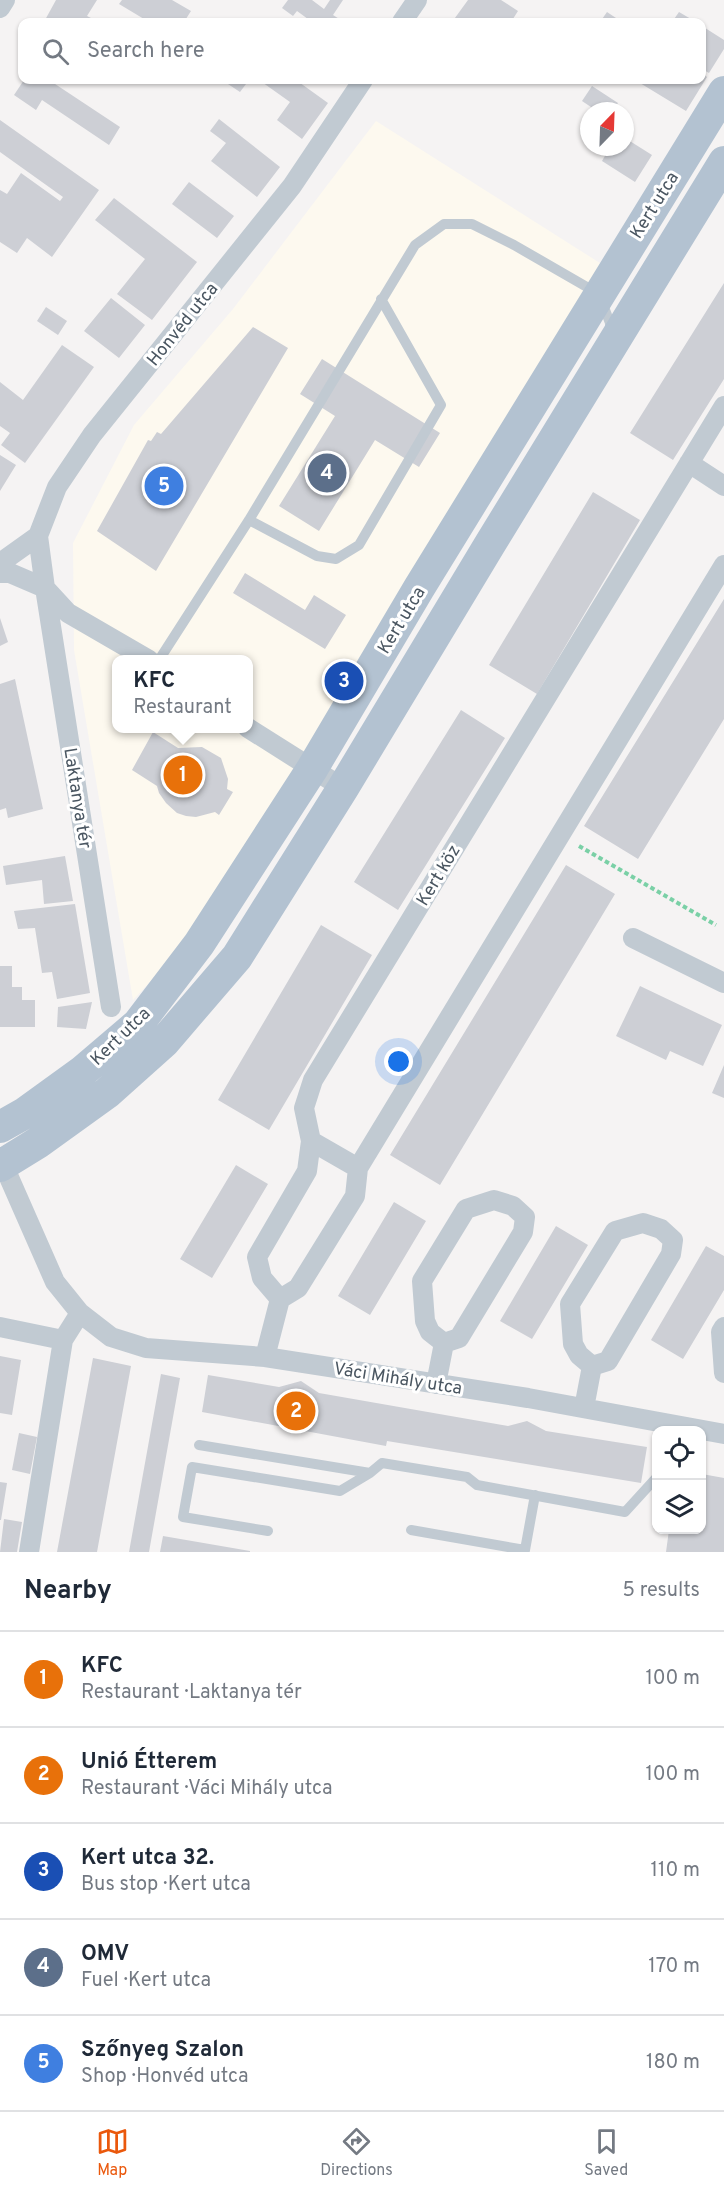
<!DOCTYPE html>
<meta charset="utf-8">
<style>
:root{--surface:#fff;--page:#f6f6f7;--text:#1f2937;--muted:#747a83;--line:#e0e1e3;--accent:#ea580c}
body{margin:0;font-family:Overpass,sans-serif;background:var(--page);color:var(--text)}
.controls{position:absolute;right:18px;bottom:18px;display:grid;overflow:hidden;border-radius:12px;box-shadow:0 2px 4px #0004}
.controls button{width:54px;height:54px;display:grid;place-items:center;padding:0;border:0;border-bottom:2px solid var(--line);background:var(--surface);color:var(--text);font:30px sans-serif}
.compass{position:absolute;left:580px;top:102px;width:54px;height:54px;border-radius:50%;background:var(--surface);box-shadow:0 2px 4px #0004;rotate:23deg}
.you{position:absolute;left:399px;top:1062px;width:21px;height:21px;margin:-15px;border:4px solid #fff;border-radius:50%;background:#1a73e8;box-shadow:0 0 0 9px #1a73e833}
.badge{display:grid;place-items:center;width:39px;height:39px;border-radius:50%;background:var(--accent);color:#fff;font-size:20px;font-weight:700}
.pin{position:absolute;translate:-50% -50%;border:3px solid #fff;box-shadow:0 2px 6px #0006}
.popup{position:absolute;left:112px;top:655px;width:141px;height:78px;box-sizing:border-box;display:grid;place-content:center;border-radius:12px;background:var(--surface);filter:drop-shadow(0 2px 4px #0005);font-size:20px;white-space:nowrap;color:var(--muted)}
.popup b{font-size:22px;color:var(--text)}
.popup::after{content:'';position:absolute;left:50%;top:100%;margin-left:-12px;border:12px solid transparent;border-top-color:var(--surface)}
.list{margin:0;padding:0;list-style:none}
h2{display:flex;justify-content:space-between;align-items:center;height:78px;margin:0;padding:0 24px;font-size:26px}
h2 small{font-size:20px;font-weight:400;color:var(--muted)}
.list li{display:grid;grid-template-columns:39px 1fr auto;gap:18px;align-items:center;box-sizing:border-box;height:96px;padding:0 24px;border-top:2px solid var(--line)}
.list b{display:block;font-size:22px;white-space:nowrap}
.list p{margin:0;font-size:20px;white-space:nowrap;color:var(--muted)}
.list em{font-size:20px;font-style:normal;color:var(--muted)}
.icon{flex:none;width:33px;height:33px;fill:none;stroke:currentColor;stroke-width:2;stroke-linecap:round;stroke-linejoin:round}
.map{position:relative;flex:none;width:724px;height:1552px;overflow:hidden}
.search{position:absolute;background:var(--surface);box-shadow:0 2px 4px #0004;left:18px;right:18px;top:18px;height:66px;display:flex;align-items:center;gap:15px;box-sizing:border-box;padding:0 21px;border-radius:12px;color:var(--muted);font-size:22px}
.sheet{height:558px;background:var(--surface)}
nav{display:flex;justify-content:space-around;align-items:center;box-sizing:border-box;height:84px;border-top:2px solid var(--line);background:var(--surface);font-size:16px;color:var(--muted)}
nav a{display:grid;justify-items:center;gap:3px}
nav .on{color:var(--accent)}
.map>svg:first-child{display:block}
.commercial{fill:#fdf9ef;fill-rule:evenodd}
.building{fill:#cdcfd5}
.lines{fill:none;stroke-linecap:round;stroke-linejoin:round}
.path{stroke:#7ad0a6;stroke-width:4;stroke-dasharray:4.5 3;stroke-linecap:butt}
.lane{stroke:#c1cad2;stroke-width:10}
.street{stroke:#c1cad2;stroke-width:20}
.primary{stroke:#b3c2d1;stroke-width:32}
.labels{text-anchor:middle;stroke-width:6;stroke-linejoin:round;paint-order:stroke}
.street-label{font-size:18px;fill:#4a5661;stroke:#fff}
</style>
<div class="map">
<svg width="724" height="1552" viewBox="0 0 724 1552">
<rect width="100%" height="100%" fill="#f5f3f3"/>
<path class="commercial" d="M376 121 603 265 204 924 133 1000 74 650 73 543 134 425 233 309ZM117 660H249V728H117Z"/>
<path class="building" d="M56 0H97L87 16 99 22H49L45 20Z
M122 0H172L191 11 184 22H149L119 4Z
M288 0H312L324 9 330 0H343L333 15 344 22H312L297 11 293 16 282 8Z
M468 0H501L518 11 511 22H452Z
M607 12 622 22H600Z
M679 12 696 22H672Z
M702 26 724 40V49L709 73 702 69Z
M702 73 707 77 686 111 635 80H702Z
M24 80H49L120 127 109 145 42 100 36 110 14 95Z
M222 80H249L240 92Z
M259 80H296L328 103 302 139 277 120 290 102Z
M592 86 618 103 613 111H597L582 101Z
M219 119 280 167 257 197 211 161 226 143 210 131Z
M0 120 99 190 52 257 27 238 17 253 0 242V190L7 194 21 173 60 201 63 197 0 152Z
M625 138 652 155 635 182 602 161 610 147H625Z
M189 182 234 216 217 238 172 204Z
M114 198 197 262 152 320 117 294 145 259 95 220Z
M724 283V379L673 460 630 433Z
M111 298 145 325 119 358 84 331Z
M46 307 67 321 58 335 37 321Z
M253 327 288 348 156 571 97 531 148 440 151 441 157 432 161 434Z
M62 345 94 367 25 463 1 445 10 433 0 426V382L23 400Z
M322 359 440 433 419 467 375 440 319 531 279 506 335 416 300 394Z
M0 455 16 465 0 491Z
M593 492 640 520 537 694 489 665Z
M245 573 305 610 314 595 346 615 325 649 233 593Z
M724 599V719L638 859 584 826Z
M0 618 8 642 0 646Z
M15 679 43 809 8 818 6 808 0 810V684Z
M461 710 505 738 398 910 354 882Z
M153 732 178 748 202 747 221 758 228 779 227 789 233 792 219 815 215 812 196 817 186 816 177 813 166 803 159 793 157 786 132 770Z
M65 856 73 901 44 904 42 880 6 885 3 866Z
M566 865 615 894 440 1185 390 1155Z
M75 904 90 993 57 999 52 972 42 973 35 928 18 929 14 911Z
M321 925 372 955 269 1130 218 1100Z
M0 966H12V987H22V1000H35V1027H0Z
M640 986 722 1025 703 1066 670 1051 666 1060 616 1036Z
M92 1002 86 1029 57 1027 58 1007Z
M724 1065V1098L712 1093Z
M236 1165 268 1184 212 1278 180 1259Z
M394 1202 426 1221 370 1315 338 1296Z
M556 1226 588 1245 532 1339 500 1321Z
M706 1246 724 1256V1290L683 1359 651 1340Z
M0 1356 21 1360 12 1415 0 1413Z
M93 1358 131 1366 97 1552H57Z
M161 1374 180 1378 149 1552H129Z
M208 1375 279 1387 301 1381 319 1393 508 1426 527 1421 546 1431 647 1447 641 1483 387 1441 386 1446 202 1412Z
M19 1433 37 1437 30 1474 12 1470Z
M702 1474 724 1478V1552H666L669 1530H702Z
M0 1482 7 1483 1 1520H0Z
M4 1519 22 1522 17 1552H0Z
M163 1536 250 1551V1552H160Z"/>
<g class="lines">
<path class="path" d="M579 846 716 925"/>
<path class="lane" d="M249 520 317 556 336 559 359 545 441 405 381 299
M159 660 249 520 415 245 444 224H472L514 245 599 294 610 323V333
M199 1445 370 1473 382 1463 467 1477 477 1485 625 1512 656 1478
M411 1530 525 1550 535 1495
M268 1531 183 1517 192 1467 340 1491 370 1473"/>
<path class="street" d="M0 8 5 0
M402 22 417 0
M689 463 724 486
M38 536 45 588 68 613 149 660
M0 563 38 536 57 487 92 435 292 186 363 80
M0 573H10L45 588 111 1007
M248 728 343 788
M633 938 724 983
M311 1141 358 1168
M0 1157 55 1282 80 1313 111 1337 146 1348 265 1357 528 1398 724 1434
M494 1200 513 1206 525 1217 523 1232 459 1338 444 1343 430 1332 425 1321 422 1281 466 1209Z
M643 1223 661 1229 673 1240 671 1254 608 1361 592 1366 579 1355 573 1344 570 1304 615 1231Z
M280 1299 262 1278 257 1257 307 1171 311 1141 304 1108 313 1080 724 406
M0 1327 63 1340
M724 1327 721 1332 724 1373
M265 1357 280 1299 298 1288 355 1196 358 1168 724 565
M436 1384 444 1343
M584 1408 592 1366
M29 1552 63 1340 80 1313"/>
<path class="primary" d="M0 1127 25 1113 83 1071 138 1024 199 944 312 769 419 588 724 92
M0 1166 39 1142 107 1093 164 1042 237 957 343 788 490 544 724 162"/>
</g>
<g class="labels">
<g class="street-label">
<text transform="translate(654 205) rotate(-58)" y="6">Kert utca</text>
<text transform="translate(182 324) rotate(-51)" y="6">Honvéd utca</text>
<text transform="translate(401 620) rotate(-59)" y="6">Kert utca</text>
<text transform="translate(78 798) rotate(81)" y="6">Laktanya tér</text>
<text transform="translate(438 875) rotate(-59)" y="6">Kert köz</text>
<text transform="translate(120 1036) rotate(-44)" y="6">Kert utca</text>
<text transform="translate(398 1378) rotate(9)" y="6">Váci Mihály utca</text>
</g>
</g>
</svg>
<div class="controls">
<button><svg class="icon" aria-label="locate" viewBox="0 0 24 24"><circle cx="12" cy="12" r="6"/><path d="M12 2v4M12 18v4M2 12h4M18 12h4"/></svg></button>
<button><svg class="icon" aria-label="layers" viewBox="0 0 24 24"><path d="M12 4l9 5-9 5-9-5zM3 14l9 5 9-5"/></svg></button>
</div>
<svg class="compass" viewBox="-18 -18 36 36"><path d="M0-13l5 13h-10z" fill="#e53935"/><path d="M0 13l5-13h-10z" fill="#747a83"/></svg>
<div class="you"></div>
<div class="pin badge" style="left:183px;top:775px;background:#e8710a">1</div>
<div class="popup"><b>KFC</b>Restaurant</div>
<div class="pin badge" style="left:296px;top:1411px;background:#e8710a">2</div>
<div class="pin badge" style="left:344px;top:681px;background:#1a4fb4">3</div>
<div class="pin badge" style="left:327px;top:473px;background:#5c6f8a">4</div>
<div class="pin badge" style="left:164px;top:486px;background:#3f7fe0">5</div>
<div class="search"><svg class="icon" aria-label="search" viewBox="0 0 24 24"><circle cx="10" cy="10" r="6"/><path d="M15 15l6 6"/></svg>Search here</div>
</div>
<section class="sheet">
<h2>Nearby<small>5 results</small></h2>
<ul class="list">
<li><span class="badge" style="background:#e8710a">1</span><div><b>KFC</b><p>Restaurant · Laktanya tér</p></div><em>100 m</em></li>
<li><span class="badge" style="background:#e8710a">2</span><div><b>Unió Étterem</b><p>Restaurant · Váci Mihály utca</p></div><em>100 m</em></li>
<li><span class="badge" style="background:#1a4fb4">3</span><div><b>Kert utca 32.</b><p>Bus stop · Kert utca</p></div><em>110 m</em></li>
<li><span class="badge" style="background:#5c6f8a">4</span><div><b>OMV</b><p>Fuel · Kert utca</p></div><em>170 m</em></li>
<li><span class="badge" style="background:#3f7fe0">5</span><div><b>Szőnyeg Szalon</b><p>Shop · Honvéd utca</p></div><em>180 m</em></li>
</ul>
</section>
<nav>
<a class="on"><svg class="icon" aria-label="map" viewBox="0 0 24 24"><path d="M3 6l6-2 6 2 6-2v14l-6 2-6-2-6 2zM9 4v14M15 6v14"/></svg>Map</a>
<a><svg class="icon" aria-label="directions" viewBox="0 0 24 24"><path d="M12 3l9 9-9 9-9-9zM9 14v-3h6M13 9l2 2-2 2"/></svg>Directions</a>
<a><svg class="icon" aria-label="saved" viewBox="0 0 24 24"><path d="M7 4h10v16l-5-4-5 4z"/></svg>Saved</a>
</nav>
